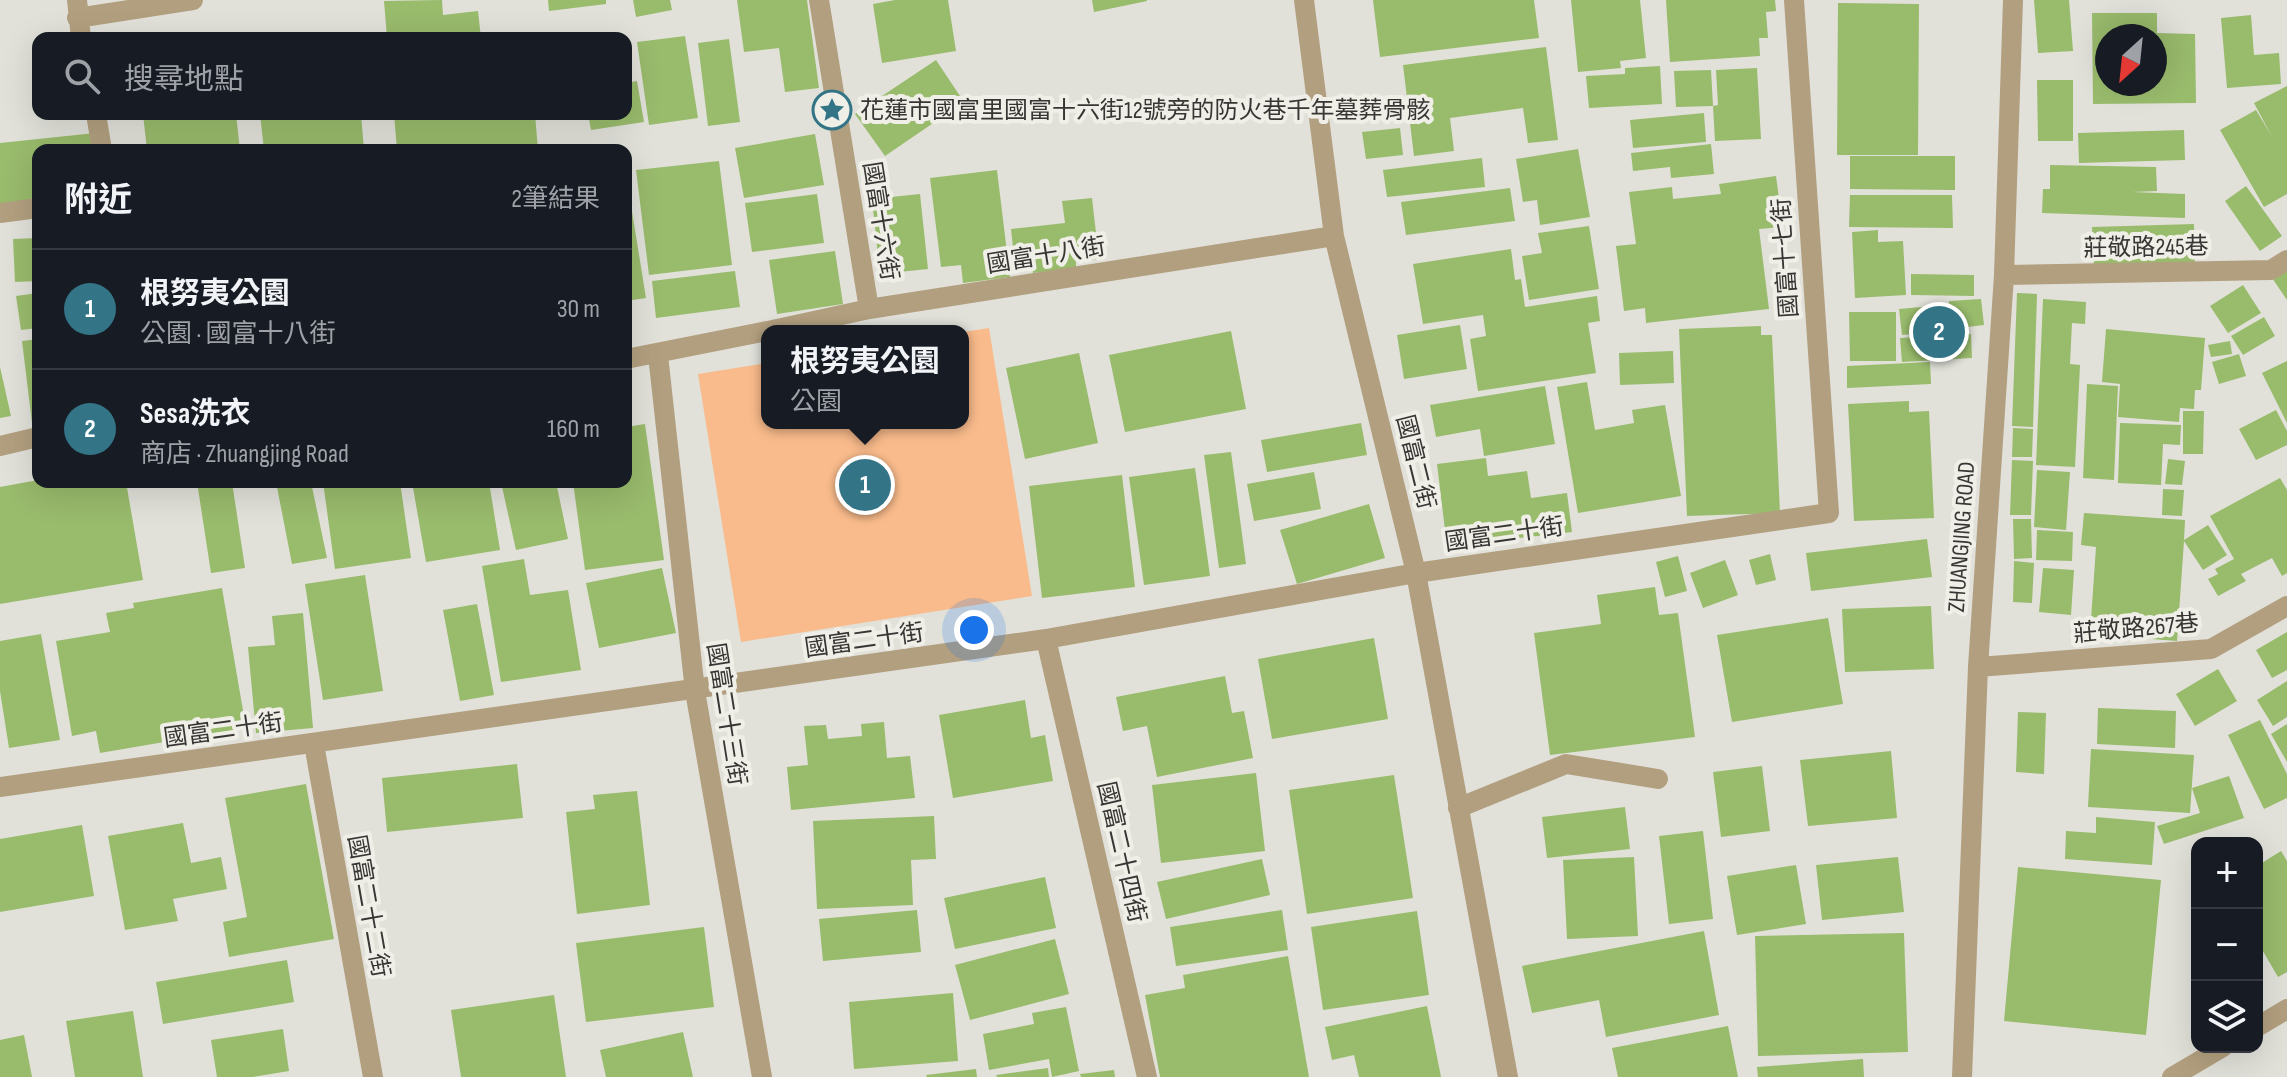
<!DOCTYPE html>
<html lang="zh-TW">
<meta charset="utf-8">
<style>
:root{--surface:#171b24;--page:#20242c;--text:#f1f3f6;--muted:#9ea1a6;--line:#363941;--accent:#337587}
body{margin:0;font-family:"Sofia Sans Condensed","Noto Sans TC",sans-serif;background:var(--page);color:var(--text)}
.controls{position:absolute;right:24px;bottom:24px;display:grid;overflow:hidden;border-radius:16px;box-shadow:0 8px 32px #0002}
.controls button{width:72px;height:72px;display:grid;place-items:center;padding:0;border:0;border-bottom:2px solid var(--line);background:var(--surface);color:var(--text);font:40px sans-serif}
.compass{position:absolute;left:2095px;top:24px;width:72px;height:72px;border-radius:50%;background:var(--surface);box-shadow:0 8px 32px #0002;rotate:207deg}
.you{position:absolute;left:974px;top:630px;width:28px;height:28px;margin:-20px;border:6px solid #fff;border-radius:50%;background:#1a73e8;box-shadow:0 0 0 12px #1a73e833}
.badge{display:grid;place-items:center;width:52px;height:52px;border-radius:50%;background:var(--accent);color:#fff;font-size:26px;font-weight:700}
.pin{position:absolute;translate:-50% -50%;border:4px solid #fff;box-shadow:0 2px 8px #0006}
.popup{position:absolute;left:761px;top:325px;width:208px;height:104px;box-sizing:border-box;display:grid;place-content:center;border-radius:16px;background:var(--surface);filter:drop-shadow(0 2px 6px #0005);font-size:26px;white-space:nowrap;color:var(--muted)}
.popup b{font-size:30px;color:var(--text)}
.popup::after{content:'';position:absolute;left:50%;top:100%;margin-left:-16px;border:16px solid transparent;border-top-color:var(--surface)}
.list{margin:0;padding:0;list-style:none}
h2{display:flex;justify-content:space-between;align-items:center;height:104px;margin:0;padding:0 32px;font-size:34px}
h2 small{font-size:26px;font-weight:400;color:var(--muted)}
.list li{display:grid;grid-template-columns:52px 1fr auto;gap:24px;align-items:center;box-sizing:border-box;height:120px;padding:0 32px;border-top:2px solid var(--line)}
.list b{display:block;font-size:30px;white-space:nowrap}
.list p{margin:0;font-size:26px;white-space:nowrap;color:var(--muted)}
.list em{font-size:26px;font-style:normal;color:var(--muted)}
.icon{flex:none;width:44px;height:44px;fill:none;stroke:currentColor;stroke-width:2;stroke-linecap:round;stroke-linejoin:round}
.map{position:relative;flex:none;width:2287px;height:1077px;overflow:hidden}
.search{position:absolute;background:var(--surface);box-shadow:0 8px 32px #0002;left:32px;top:32px;width:600px;height:88px;display:flex;align-items:center;gap:20px;box-sizing:border-box;padding:0 28px;border-radius:16px;color:var(--muted);font-size:30px}
.panel{position:absolute;background:var(--surface);box-shadow:0 8px 32px #0002;left:32px;top:144px;width:600px;height:344px;border-radius:16px}
.map>svg:first-child{display:block}
.green{fill:#f9bb8b}
.building{fill:#99bb6c;fill-rule:evenodd}
.lines{fill:none;stroke-linecap:round;stroke-linejoin:round}
.minor{stroke:#b29f7f;stroke-width:20}
.labels{text-anchor:middle;stroke-width:8;stroke-linejoin:round;paint-order:stroke}
.poi-label{font-size:24px;fill:#373634;stroke:#efeee7;text-anchor:start}
.street-label{font-size:24px;fill:#373634;stroke:#efeee7}
</style>
<div class="map">
<svg width="2287" height="1077" viewBox="0 0 2287 1077">
<rect width="100%" height="100%" fill="#e1e1da"/>
<path class="green" d="M989 328 1032 596 741 642 698 374 767 363V423H963V332Z"/>
<path class="building" d="M442 0 443 15 478 11 481 38H387L384 1Z
M548 0H606V4L549 11Z
M633 0H670L672 10 636 17Z
M737 0H807L819 88 785 92 779 48 744 52Z
M895 0H948L956 51 882 63 873 4Z
M1092 0H1147V1L1094 12Z
M1373 0H1534L1539 38 1380 57Z
M1571 0H1640L1646 58 1620 61 1621 68 1578 72Z
M1666 0H1775L1776 11 1766 12 1768 38H1759L1760 56 1670 62Z
M2034 0H2069L2073 51 2038 53Z
M1838 3 1919 4 1918 155H1837Z
M2092 13H2157V33L2195 34 2196 103 2093 104ZM2107 36H2155V84H2107Z
M2251 15 2254 55 2279 53 2281 84 2227 88 2221 18Z
M685 36 698 118 649 125 637 42Z
M729 39 740 122 708 126 698 43Z
M1546 47 1558 140 1528 143 1523 108 1450 118 1454 151 1414 156 1403 65Z
M936 60 964 102 885 156 855 114Z
M1660 66 1662 104 1589 108 1586 76 1625 74V68Z
M1757 68 1761 139 1715 141 1713 106 1718 105 1716 70Z
M1711 70 1713 106 1676 107 1674 71Z
M2037 80H2073V141H2038Z
M637 81 644 122 591 130 588 114H626V83Z
M2287 86V194L2264 207 2220 130 2256 110 2271 135 2254 103Z
M1704 113 1706 142 1633 148 1630 120Z
M143 114H236L240 150H147Z
M260 114H361L364 150H264Z
M394 114H535L538 150H397Z
M1400 128 1403 155 1366 159 1362 132Z
M2184 130 2185 160 2079 163 2078 133Z
M95 133 97 150H38V201L0 205V143Z
M815 134 824 185 744 198 735 148Z
M1711 144 1714 174 1671 178 1670 167 1633 171 1631 153Z
M1578 149 1590 217 1540 225 1537 200 1523 202 1516 159Z
M1850 156H1955V190L1850 189Z
M1482 158 1485 187 1387 197 1383 170Z
M719 161 732 265 649 275 636 170Z
M2050 165 2156 167 2157 191 2132 192 2185 194V218L2042 213 2043 189H2050Z
M997 170 1010 277 963 283 961 265 941 267 930 178Z
M626 174 646 298 626 301Z
M1776 176 1783 227 1759 229 1769 309 1646 323 1645 308 1624 311 1616 246 1636 244 1629 192 1672 187 1673 199 1721 194 1719 184Z
M2246 186 2282 236 2260 251 2225 201Z
M1510 188 1515 221 1406 235 1401 202Z
M817 194 824 243 752 252 745 203Z
M920 194 928 269 880 274 872 199Z
M1850 195H1952L1953 228 1849 227Z
M1092 198 1099 259 1076 261V268L1033 273 1032 265 1015 267 1011 229 1065 223 1062 201Z
M2194 224 2195 266 2094 269 2092 227Z
M1589 226 1599 289 1529 300 1522 256 1542 253 1538 233Z
M1878 230V242L1903 241 1906 295 1855 298 1852 232Z
M38 238V281L15 282 13 239Z
M1511 249 1515 280 1521 279 1525 307 1597 296 1600 321 1588 323 1596 373 1478 391 1470 339 1486 336 1483 315 1423 324 1413 264Z
M835 251 843 304 777 314 769 260Z
M2287 264V300L2270 275Z
M735 271 740 307 656 318 652 281Z
M1911 274 1974 275V296L1911 295Z
M2243 285 2261 313 2228 333 2210 306Z
M38 293V328L21 330 16 296Z
M2017 293 2037 294 2033 427 2012 426Z
M1981 299 1984 325 1951 329 1949 301Z
M2043 299 2086 302 2085 324 2072 323 2070 364 2080 365 2075 467 2036 465Z
M1944 305 1947 331 1902 335 1899 309Z
M1849 312H1896V361H1850Z
M2264 317 2275 336 2243 355 2231 336Z
M1460 325 1467 369 1404 379 1397 335Z
M1761 326V335H1772L1780 513 1687 516 1679 329Z
M2106 329 2205 338 2201 390H2195L2194 409 2180 408 2179 422 2118 417 2120 384 2102 382Z
M1231 331 1246 409 1125 432 1109 355Z
M1971 334 1972 358 1902 362 1900 338Z
M38 339V422L32 423 22 341Z
M2230 341 2232 354 2211 357 2208 345Z
M1673 351 1674 383 1620 385 1619 353Z
M1079 353 1098 443 1025 459 1006 368Z
M2239 354 2246 376 2219 384 2212 362Z
M2287 361V423L2262 373Z
M1930 362 1931 384 1847 388V366Z
M0 367 11 416 0 418Z
M1587 382 1595 430 1634 423 1632 410 1665 405 1681 496 1578 513 1557 387Z
M2087 384 2118 386 2114 480 2083 478Z
M1545 386 1555 444 1484 456 1480 429 1436 437 1430 405Z
M1909 401V412L1929 411 1934 518 1854 521 1848 404Z
M2276 410 2287 431V445L2256 460 2239 429Z
M2183 411H2204L2203 454H2183Z
M1361 423 1367 455 1267 472 1261 440Z
M2120 423 2181 425 2180 445 2163 444 2161 485 2118 483Z
M645 424 664 560 585 570 573 482H626V427Z
M2013 428 2033 429 2032 457H2012Z
M1231 452 1246 564 1219 568 1204 455Z
M1486 458 1488 476 1527 471 1531 498 1567 493 1572 532 1447 546 1437 464Z
M2168 459 2185 461 2182 485 2165 484Z
M2012 460 2033 461 2031 515H2010Z
M1195 468 1210 576 1144 585 1129 477Z
M2037 470 2070 472 2066 530 2034 527Z
M1314 472 1321 509 1254 521 1247 484Z
M1122 475 1135 587 1042 598 1029 486Z
M2280 478 2287 490V573L2282 576 2272 558 2241 574 2246 581 2218 596 2208 579 2218 574 2215 569 2234 559 2210 516Z
M38 480 126 482 143 580 0 604V487Z
M197 482H232L245 568 211 573Z
M276 482H311L327 558 292 564Z
M323 482H400L411 558 335 569Z
M412 482H489L500 550 426 562Z
M501 482H556L568 539 516 550Z
M2163 489 2184 490 2182 516 2162 515Z
M1369 504 1385 558 1297 584 1280 530Z
M2084 513 2185 520 2184 540 2208 525 2227 555 2203 570 2184 541 2177 641 2090 634 2096 547 2081 545Z
M2013 519H2031L2032 558 2014 559Z
M2037 530 2073 532 2072 561 2036 560Z
M1927 539 1932 577 1811 591 1806 553Z
M1770 554 1776 580 1756 585 1749 560Z
M1678 556 1687 591 1665 597 1656 562Z
M524 559 530 595 568 590 581 670 501 682 482 566Z
M1725 560 1738 595 1703 608 1690 573Z
M2014 561 2034 563 2032 603 2013 602Z
M662 568 676 633 599 648 586 583Z
M2043 568 2074 570 2071 615 2039 612Z
M365 575 383 691 323 700 305 584Z
M1655 587 1659 615 1678 613 1695 737 1550 755 1534 633 1601 624 1597 595Z
M222 588 246 728 100 753 96 731 72 736 56 641 110 632 106 613 134 608 133 603Z
M477 604 494 695 460 701 443 610Z
M1931 606 1934 669 1845 672 1842 609Z
M303 613 313 728 256 733 248 647 275 645 272 616Z
M1828 618 1843 704 1732 722 1717 635Z
M2287 632V670L2272 678 2256 650Z
M41 634 60 740 9 748 0 691V641Z
M1374 638 1388 719 1272 739 1258 659Z
M2218 669 2237 701 2195 726 2176 694Z
M1225 676 1232 713 1244 711 1253 758 1157 777 1147 726 1123 731 1116 697Z
M2287 681V717L2273 726 2257 700Z
M1025 700 1031 738 1045 735 1053 781 953 798 939 715Z
M2098 708 2176 711 2175 748 2097 744Z
M2018 712 2046 713 2044 774 2016 772Z
M2260 720 2287 774V798L2264 809 2228 735Z
M884 722 887 758 910 756 915 798 791 810 787 767 808 765 804 726 826 725 828 739 862 736 861 724Z
M2287 724V762L2271 734Z
M2091 749 2194 755 2190 813 2088 807Z
M1891 751 1897 818 1808 826 1800 760Z
M517 764 523 818 387 832 382 778Z
M1762 766 1770 831 1721 837 1713 772Z
M1256 773 1265 851 1161 863 1152 785Z
M1394 775 1413 898 1307 914 1289 790Z
M2229 776 2244 818 2164 844 2157 826 2200 813 2192 788Z
M306 784 334 939 229 957 223 922 247 917 225 798Z
M637 791 650 905 577 914 566 812 595 809 593 795Z
M1625 807 1630 849 1547 858 1542 817Z
M934 816 936 859 911 860 913 905 817 909 813 821Z
M2096 817 2155 822 2152 865 2065 859 2066 831 2096 833Z
M183 823 191 863 221 857 227 889 173 899 178 921 125 930 108 836Z
M82 825 94 896 0 912V839Z
M1703 831 1713 919 1669 924 1659 836Z
M2281 851 2287 861V972L2278 977 2257 941V866Z
M1634 857 1638 936 1567 939 1563 860Z
M1898 857 1904 912 1822 920 1816 865Z
M1262 859 1270 895 1166 919 1157 882Z
M1796 865 1806 924 1737 935 1727 876Z
M2018 867 2161 880 2146 1035 2004 1021Z
M1045 877 1056 928 955 949 944 898Z
M917 910 921 952 823 961 819 919Z
M1282 910 1288 950 1176 966 1170 927Z
M1417 911 1429 995 1323 1010 1311 927Z
M704 927 714 1007 586 1022 576 943Z
M1704 931 1719 1015 1606 1037 1599 1000 1532 1013 1522 966Z
M1904 933 1908 1052 1758 1056 1755 936Z
M1055 939 1069 994 970 1020 955 965Z
M1288 956 1309 1077H1160L1145 995 1185 988 1183 975Z
M287 960 294 1002 163 1024 156 982Z
M953 993 958 1061 854 1069 849 1002Z
M554 995 566 1077H461L451 1010Z
M1427 1006 1441 1077H1359L1354 1055 1332 1060 1325 1027Z
M1066 1007 1079 1071 1052 1077 1049 1059 989 1070 983 1034 1034 1024 1032 1013Z
M133 1011 143 1077H75L66 1021Z
M1728 1026 1738 1077H1618L1612 1048Z
M283 1029 289 1071 253 1077H217L211 1040Z
M683 1032 693 1077H606L600 1050Z
M24 1035 32 1077H0V1040Z
M1863 1059 1864 1077H1758L1757 1067Z
M1048 1068 1049 1077H997L996 1075Z
M976 1069 977 1077H927L926 1075Z
M1114 1070 1115 1077H1081L1080 1074Z"/>
<g class="lines">
<path class="minor" d="M77 0 81 38
M819 0 869 309
M1304 0 1334 236 1416 573 1508 1077
M77 18 193 0
M96 114 102 150
M0 213 38 208
M2004 275 2271 270 2287 260
M768 331 869 309 1334 236
M658 355 695 691 762 1077
M626 359 767 331
M0 446 38 437
M1046 639 1147 1077
M1978 667 2211 649 2287 606
M314 744 373 1077
M0 787 1046 639 1416 573 1829 513 1794 0
M1458 808 1566 764 1658 779
M2257 1027 2287 1009
M1962 1077 1978 667 2004 275 2013 0
M2172 1077 2223 1047"/>
</g>
<defs>
<g id="sight-ring" transform="scale(2)"><circle r="9.5" fill="#efeee7" stroke="#337587" stroke-width="1.5"/><path d="M0-6L1.8-2.2L6-1.7L2.9 1.2L3.7 5.4L0 3.3L-3.7 5.4L-2.9 1.2L-6-1.7L-1.8-2.2Z" fill="#337587"/></g>
</defs>
<g fill-rule="evenodd">
<use href="#sight-ring" x="832" y="110"/>
</g>
<g class="labels">
<g class="poi-label">
<text x="860" y="118">花蓮市國富里國富十六街12號旁的防火巷千年墓葬骨骸</text>
</g>
<g class="street-label">
<text transform="translate(881 221) rotate(81)" y="8">國富十六街</text>
<text transform="translate(2146 247) rotate(-1)" y="8">莊敬路245巷</text>
<text transform="translate(1046 255) rotate(-9)" y="8">國富十八街</text>
<text transform="translate(1785 258) rotate(-94)" y="8">國富十七街</text>
<text transform="translate(1416 462) rotate(76)" y="8">國富二街</text>
<text transform="translate(1504 534) rotate(-8)" y="8">國富二十街</text>
<text transform="translate(1961 537) rotate(-86)" y="8">ZHUANGJING ROAD</text>
<text transform="translate(2136 628) rotate(-5)" y="8">莊敬路267巷</text>
<text transform="translate(864 640) rotate(-8)" y="8">國富二十街</text>
<text transform="translate(727 714) rotate(81)" y="8">國富二十三街</text>
<text transform="translate(223 730) rotate(-8)" y="8">國富二十街</text>
<text transform="translate(1122 852) rotate(77)" y="8">國富二十四街</text>
<text transform="translate(369 906) rotate(80)" y="8">國富二十二街</text>
</g>
</g>
</svg>
<div class="controls">
<button>+</button>
<button>−</button>
<button><svg class="icon" aria-label="layers" viewBox="0 0 24 24"><path d="M12 4l9 5-9 5-9-5zM3 14l9 5 9-5"/></svg></button>
</div>
<svg class="compass" viewBox="-18 -18 36 36"><path d="M0-13l5 13h-10z" fill="#e53935"/><path d="M0 13l5-13h-10z" fill="#9ea1a6"/></svg>
<div class="you"></div>
<div class="pin badge" style="left:865px;top:485px">1</div>
<div class="popup"><b>根努夷公園</b>公園</div>
<div class="pin badge" style="left:1939px;top:332px">2</div>
<div class="search"><svg class="icon" aria-label="search" viewBox="0 0 24 24"><circle cx="10" cy="10" r="6"/><path d="M15 15l6 6"/></svg>搜尋地點</div>
<section class="panel">
<h2>附近<small>2筆結果</small></h2>
<ul class="list">
<li><span class="badge">1</span><div><b>根努夷公園</b><p>公園 · 國富十八街</p></div><em>30 m</em></li>
<li><span class="badge">2</span><div><b>Sesa洗衣</b><p>商店 · Zhuangjing Road</p></div><em>160 m</em></li>
</ul>
</section>
</div>
